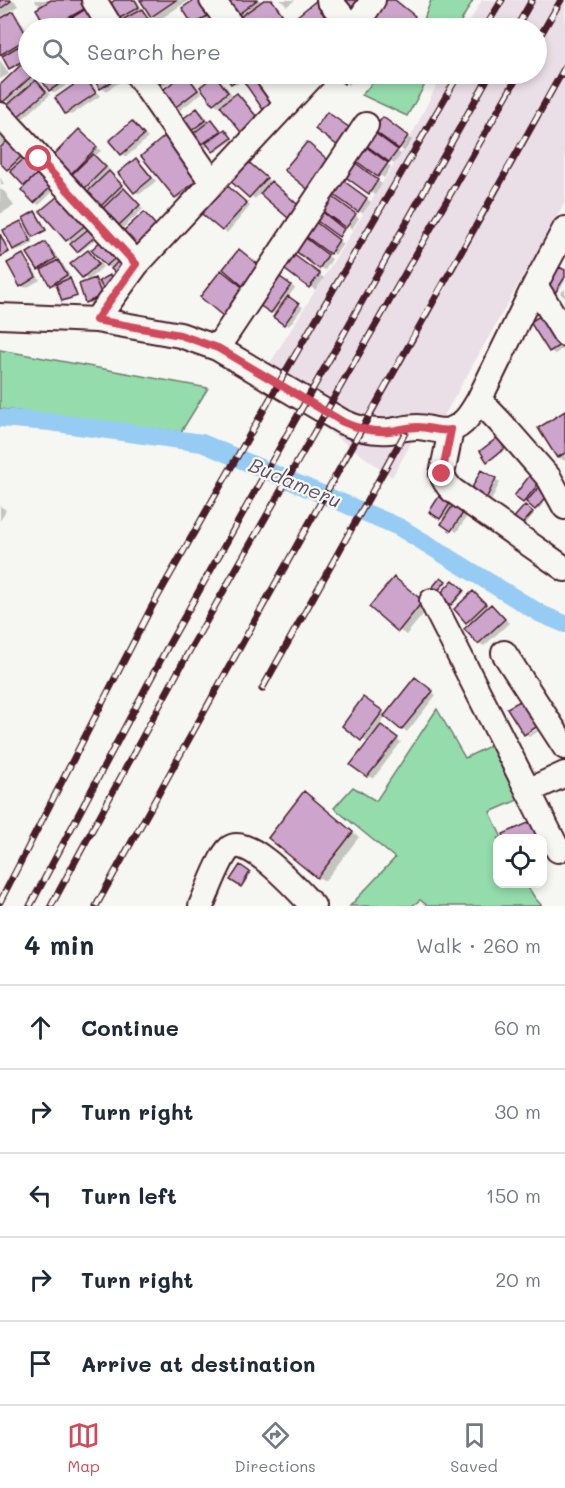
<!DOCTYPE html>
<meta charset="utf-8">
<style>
:root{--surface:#fff;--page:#f6f6f7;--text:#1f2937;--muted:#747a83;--line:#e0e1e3;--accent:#d1495b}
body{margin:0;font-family:Mali,sans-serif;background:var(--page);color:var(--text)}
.controls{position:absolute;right:18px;bottom:18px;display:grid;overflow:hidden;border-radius:12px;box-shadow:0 3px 9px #0003}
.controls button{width:54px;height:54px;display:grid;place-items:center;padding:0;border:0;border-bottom:2px solid var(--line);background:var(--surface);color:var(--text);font:30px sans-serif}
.stop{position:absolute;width:18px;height:18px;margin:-14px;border:4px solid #d1495b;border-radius:50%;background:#fff}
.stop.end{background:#d1495b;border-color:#fff;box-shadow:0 2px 6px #0008}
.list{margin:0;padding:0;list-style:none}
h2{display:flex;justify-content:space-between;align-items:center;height:78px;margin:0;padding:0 24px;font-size:26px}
h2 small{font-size:20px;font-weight:400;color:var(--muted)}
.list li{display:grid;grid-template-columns:39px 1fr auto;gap:18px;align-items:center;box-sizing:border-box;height:84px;padding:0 24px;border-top:2px solid var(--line)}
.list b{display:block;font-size:22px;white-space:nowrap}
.list em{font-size:20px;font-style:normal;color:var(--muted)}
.icon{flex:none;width:33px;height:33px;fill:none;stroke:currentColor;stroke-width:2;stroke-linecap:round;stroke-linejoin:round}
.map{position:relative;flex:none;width:565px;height:906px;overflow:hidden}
.search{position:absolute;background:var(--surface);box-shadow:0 3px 9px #0003;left:18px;right:18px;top:18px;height:66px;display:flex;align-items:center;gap:15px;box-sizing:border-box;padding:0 21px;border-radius:33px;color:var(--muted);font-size:22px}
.sheet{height:498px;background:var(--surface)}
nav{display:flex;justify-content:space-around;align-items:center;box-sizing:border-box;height:84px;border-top:2px solid var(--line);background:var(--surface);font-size:16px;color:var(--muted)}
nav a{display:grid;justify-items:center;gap:3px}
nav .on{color:var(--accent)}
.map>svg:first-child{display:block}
.built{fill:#eadee7}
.green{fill:#94dcac;stroke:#6f7e6c;stroke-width:1.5}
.shadow{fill:#0003}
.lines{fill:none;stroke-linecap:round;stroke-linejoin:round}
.canal{stroke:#96cbf3;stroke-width:18}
.building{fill:#cda5cc;stroke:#4a1f2b;stroke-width:1.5}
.minor-casing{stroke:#4a1f2b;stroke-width:28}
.minor{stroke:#f6f6f2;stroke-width:24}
.rail-casing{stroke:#4a1f2b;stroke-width:7}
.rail{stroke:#f6f6f2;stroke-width:4.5;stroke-dasharray:14;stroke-linecap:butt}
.route{stroke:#d1495b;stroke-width:8}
.labels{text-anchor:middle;stroke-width:4.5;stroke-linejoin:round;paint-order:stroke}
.water-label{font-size:20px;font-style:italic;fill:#615367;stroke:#f6f6f2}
</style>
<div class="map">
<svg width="565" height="906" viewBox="0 0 565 906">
<rect width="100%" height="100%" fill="#f6f6f2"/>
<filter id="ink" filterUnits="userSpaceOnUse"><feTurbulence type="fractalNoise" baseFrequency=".0167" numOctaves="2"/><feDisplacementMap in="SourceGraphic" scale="12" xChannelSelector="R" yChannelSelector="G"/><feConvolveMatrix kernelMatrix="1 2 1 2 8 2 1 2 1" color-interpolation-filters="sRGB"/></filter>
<g filter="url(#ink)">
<path class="built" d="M482 0H565V202L432 437 412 441 392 477 259 381 411 137 442 74H536V28H466Z"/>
<path class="green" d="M431 0H473L457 28H417L423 22Z
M380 74H431L407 116 362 95Z
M0 350 208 388 181 432 0 409Z
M437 709 465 758 496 743 525 797 490 812 502 838H498V884H526L535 898 542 906H428L420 900 412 906H350L395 858 334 808 353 787 376 801Z"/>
<path class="shadow" d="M0 0H14L18 6 0 17Z
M35 0H90L106 28H49L38 10 43 7 36 3Z
M118 0H137L143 11 147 13 154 27 151 28H126L122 22 125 20 121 17Z
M142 0H189L159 20 152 15Z
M197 0 216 16 198 27 194 24Z
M232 0H273L286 17 284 18 290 22 294 28H250L242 17 237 15Z
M280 0H295L287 6Z
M395 0 418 20 411 28H383L369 17Z
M13 13 18 16 28 33V43L20 48 27 60 12 69 5 57 0 54V21Z
M335 13 316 28H308L298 17Z
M0 60 9 74 0 79Z
M25 63 28 65V74H70L74 80 55 93 50 90 40 74 34 80 41 84 50 95 20 121 10 104 0 96V87Z
M92 74H132L106 91 101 88Z
M151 74H181L164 86 159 84Z
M185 74 190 77 202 93 179 111 174 108Z
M225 74H253L236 85 232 83Z
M333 74H358L349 85Z
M215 77 220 79 234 97 237 94 242 97 264 125 244 135 220 104 218 106 214 103Z
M85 79 90 81 100 96 71 115 67 113Z
M197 109 202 112 210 123 212 121 217 124 224 132 225 131 227 132 233 140 216 152 210 145 204 149 199 146 189 132Z
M383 119 412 140 404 151 388 140 386 143 401 154 394 164 365 143Z
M132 123 137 126 148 138 126 157 122 154Z
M0 131 10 143 9 144 27 161 60 185 39 205 34 202 26 186 0 161Z
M80 131 84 134 101 151 95 156 110 170 108 172 114 176 126 189 124 191 128 193 143 209 123 228 118 226 69 178Z
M367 149 391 167 384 178 354 157Z
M143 156 211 178 183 201 176 197Z
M136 160 141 163 156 181 140 194 135 192Z
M249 163 270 182 294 222 261 192 255 199 230 178Z
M358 166 382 184 375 195 345 174Z
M0 177 4 184 0 186 1 184Z
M346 184 371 202 363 213 358 211Z
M227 186 250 206 227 233 223 230Z
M0 189 5 192 14 206 0 214Z
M64 193 98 237 80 252 72 243 67 240Z
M335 200 359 218 352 229 322 208Z
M35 213 47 231 36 237 34 236Z
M21 222 26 225 34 243 18 251 14 249Z
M319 226 343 244 335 255 331 252Z
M0 234 10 253 2 257 0 256Z
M308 240 332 259 325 270 320 267Z
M45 244 50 246 59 261 58 262 63 264 71 278 69 279 72 281 78 297 65 301 63 300 58 286 56 287 51 284 43 271 39 268Z
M93 250 121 260 122 277 107 265Z
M88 252 92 254 103 267 88 280 83 277 72 265Z
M23 256 27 258 40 280 26 288 21 285Z
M295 256 324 278 315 290 282 266Z
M565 272V281L555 296 546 290Z
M110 277 116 285 107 290 102 287 106 299 91 304 87 302 95 280 99 282Z
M281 279 295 288 288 297 303 307 289 326 272 312Z
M565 289V298L560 293Z
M565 335V347L555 354 550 351Z
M565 412V461L558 457Z
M497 439 506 449 490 461 488 460Z
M481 472 500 482 490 503 476 496Z
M531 477 550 495 538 510 516 496Z
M444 492 470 511 457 532 443 523 445 520 431 512Z
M0 506 6 510 0 521Z
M527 508 534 514 522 528 520 527Z
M394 579 401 583 430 606 406 635 399 630Z
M441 579 447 583 437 594 432 589Z
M455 583 465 592 453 605 452 604Z
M474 593 478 596 490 608 492 606 496 609 509 623 484 646 479 643 472 624 467 621Z
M420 682 436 695 407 732 386 716 379 726 401 742 373 779 353 764 369 743 362 739 368 701 387 715Z
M541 727 542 729 529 737 527 735Z
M305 793 312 797 359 837 325 881 318 877 270 838Z
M241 867 251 874 243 886 233 880Z"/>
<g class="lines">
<path class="canal" d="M0 418 50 422 202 443 399 527 541 614 565 624"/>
</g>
<path class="building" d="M0 0H10L11 1 0 9Z
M51 0H88L91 5 51 28H47L36 9Z
M115 0H135L139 7 120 18 111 3Z
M140 0H176L151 17Z
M194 0H204L212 13 193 25 182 8Z
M229 0H257L236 16 226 3Z
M264 0H272L282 14 262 28H248L240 17Z
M317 0H323L331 10 309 28H306L296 17Z
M343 0H364L353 10Z
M381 0H395L415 16 405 28H381L367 17Z
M89 7 101 25 96 28H55Z
M142 9 151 24 142 28H124L120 21Z
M13 11 28 38 0 55V19Z
M336 15 344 28H322Z
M285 18 293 28H270Z
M19 46 26 59 9 69 2 56Z
M25 61 28 65V74H34L3 102 0 99V85Z
M38 74H68L71 77 49 91Z
M90 74H124L100 89Z
M150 74H173L158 85Z
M184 74H186L198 90 173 109 160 92Z
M223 74H245L231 84Z
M256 74 281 98 264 111 244 82Z
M284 74H305L292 84Z
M331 74H352L344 84Z
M215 75 228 92 213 104 200 87Z
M85 77 96 93 65 114 55 98Z
M36 80 46 92 14 120 4 108Z
M237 93 261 122 244 136 220 106Z
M197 108 206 120 188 133 180 121Z
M327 112 353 130 341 148 315 129Z
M383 117 408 136 399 149 373 130Z
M212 119 221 131 198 147 190 136Z
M132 121 144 135 121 155 109 141Z
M79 129 97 147 66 179 48 161Z
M225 129 232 138 213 152 206 143Z
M171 131 205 174 175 198 141 156Z
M372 131 398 150 389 162 363 143Z
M7 141 22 156 7 170 0 163V148Z
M307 142 334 165 311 192 284 170Z
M362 144 388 163 378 177 352 158Z
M93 154 106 167 80 193 67 179Z
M25 158 38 173 24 186 10 171Z
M136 158 152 178 134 193 118 173Z
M245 159 267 178 249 198 227 178Z
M353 161 378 180 369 194 343 175Z
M43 168 56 182 34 203 21 190Z
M109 171 122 185 98 209 84 195Z
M341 179 367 198 358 212 331 193Z
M222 181 247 203 222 231 197 210Z
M271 181 305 211 294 223 260 194Z
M124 188 140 205 117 227 101 210Z
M64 191 89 222 66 241 40 211Z
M330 195 356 214 346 228 320 209Z
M320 210 344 229 339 237 313 218Z
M35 211 46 230 33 237 23 218Z
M144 212 161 231 136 254 119 235Z
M21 221 31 241 13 250 3 230Z
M314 221 339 240 330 254 304 235Z
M91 227 97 235 77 252 70 244Z
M0 234 9 252 0 257Z
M303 236 328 255 319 269 293 249Z
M104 238 119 255 106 266 91 250Z
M45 242 56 258 38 270 27 253Z
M239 249 261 267 244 287 223 269Z
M88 250 99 264 82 278 70 264Z
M290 252 320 274 309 288 280 266Z
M23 254 36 277 20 287 7 263Z
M121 258 130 267 121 278 111 269Z
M58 260 67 275 50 286 41 270Z
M559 267 565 270V277L553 296 544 290Z
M221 270 246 290 224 317 200 297Z
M276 274 291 285 271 313 256 303Z
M110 275 115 284 104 290 99 281Z
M70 278 77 296 62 301 56 284Z
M95 278 102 296 85 303 79 284Z
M288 296 299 304 284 325 273 317Z
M548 311 565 342 549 352 530 322Z
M565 411V453L557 458 538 428Z
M497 438 505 448 487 462 480 451Z
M481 470 496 478 485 501 469 494Z
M530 475 540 482 523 503 514 496Z
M540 486 549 494 535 510 526 502Z
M443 490 454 497 440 519 429 512Z
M456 500 467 507 451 531 441 524Z
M525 505 533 512 519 528 511 521Z
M394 577 423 601 398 632 369 607Z
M441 577 446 581 435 594 430 590Z
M453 580 464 590 451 605 439 595Z
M473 591 486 604 466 623 454 609Z
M491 604 505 619 478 644 464 629Z
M415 677 433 691 401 730 384 716Z
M363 697 383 711 361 741 342 726Z
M522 700 538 726 524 735 507 708Z
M381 725 398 738 367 777 350 765Z
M304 791 353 832 317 878 268 838Z
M535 820 541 838H505L503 834Z
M240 865 250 872 241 887 230 880Z"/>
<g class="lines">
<g class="minor-casing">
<path id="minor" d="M94 0 111 28
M212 0 233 28
M329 0 352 28
M354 28 373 0
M137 74 212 182
M266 74 287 103
M0 115 137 264 96 320
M565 229 535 285 479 400 500 422 549 478 565 507
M137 264 314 74
M535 285 565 334
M0 316 96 320 180 335 217 348 343 422C358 429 373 432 389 431 398 430 408 427 417 427 428 427 439 433 450 430 465 425 472 412 479 400
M217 348 366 125
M451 430 442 474C444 481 447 485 452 490L565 569
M432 601 558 850
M504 653 565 747
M528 791 565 774
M201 906C207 893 220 856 230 848 249 834 300 893 313 906"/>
</g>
<use href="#minor" class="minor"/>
<g class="rail-casing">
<path id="rail" d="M485 28 502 0
M516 28 532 0
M536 43 561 0
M262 689 405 433
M0 902 150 610 287 369 459 74
M30 906 168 646 490 74
M51 906 187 655 519 74
M96 906C252 626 407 346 565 67"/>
</g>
<use href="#rail" class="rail"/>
</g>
</g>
<g class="lines" filter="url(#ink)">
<path class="route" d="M39 159 136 264 96 320 180 335 218 348 343 422C358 429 373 432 389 431 399 430 408 427 418 427 429 427 439 432 451 430L442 474"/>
</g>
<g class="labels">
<g class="water-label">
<text transform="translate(295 483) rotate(23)" y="7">Budameru</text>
</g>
</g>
</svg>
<div class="controls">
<button><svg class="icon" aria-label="locate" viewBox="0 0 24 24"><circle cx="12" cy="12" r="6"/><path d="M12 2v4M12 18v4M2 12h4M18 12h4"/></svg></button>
</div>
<div class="stop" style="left:39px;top:159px"></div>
<div class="stop end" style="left:442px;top:474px"></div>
<div class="search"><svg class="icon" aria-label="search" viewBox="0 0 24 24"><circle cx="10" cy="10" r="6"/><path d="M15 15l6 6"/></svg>Search here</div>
</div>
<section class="sheet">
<h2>4 min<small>Walk · 260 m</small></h2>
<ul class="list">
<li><svg class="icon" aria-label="ahead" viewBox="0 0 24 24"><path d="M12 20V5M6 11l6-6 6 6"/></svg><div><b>Continue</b></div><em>60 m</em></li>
<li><svg class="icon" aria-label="right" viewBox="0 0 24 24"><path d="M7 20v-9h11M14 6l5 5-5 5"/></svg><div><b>Turn right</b></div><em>30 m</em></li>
<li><svg class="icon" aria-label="left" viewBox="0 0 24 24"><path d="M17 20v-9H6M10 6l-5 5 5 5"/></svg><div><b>Turn left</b></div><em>150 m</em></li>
<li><svg class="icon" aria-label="right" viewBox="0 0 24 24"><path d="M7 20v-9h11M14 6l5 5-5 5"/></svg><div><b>Turn right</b></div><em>20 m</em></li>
<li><svg class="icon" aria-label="arrive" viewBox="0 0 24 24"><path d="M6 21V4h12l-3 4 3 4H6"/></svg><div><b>Arrive at destination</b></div></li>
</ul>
</section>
<nav>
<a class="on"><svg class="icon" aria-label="map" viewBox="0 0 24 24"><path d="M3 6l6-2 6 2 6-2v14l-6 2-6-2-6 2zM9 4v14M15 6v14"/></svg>Map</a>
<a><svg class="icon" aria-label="directions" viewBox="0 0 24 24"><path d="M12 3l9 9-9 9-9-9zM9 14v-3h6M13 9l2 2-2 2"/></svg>Directions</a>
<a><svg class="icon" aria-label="saved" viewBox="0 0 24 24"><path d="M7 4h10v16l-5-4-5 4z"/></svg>Saved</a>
</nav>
